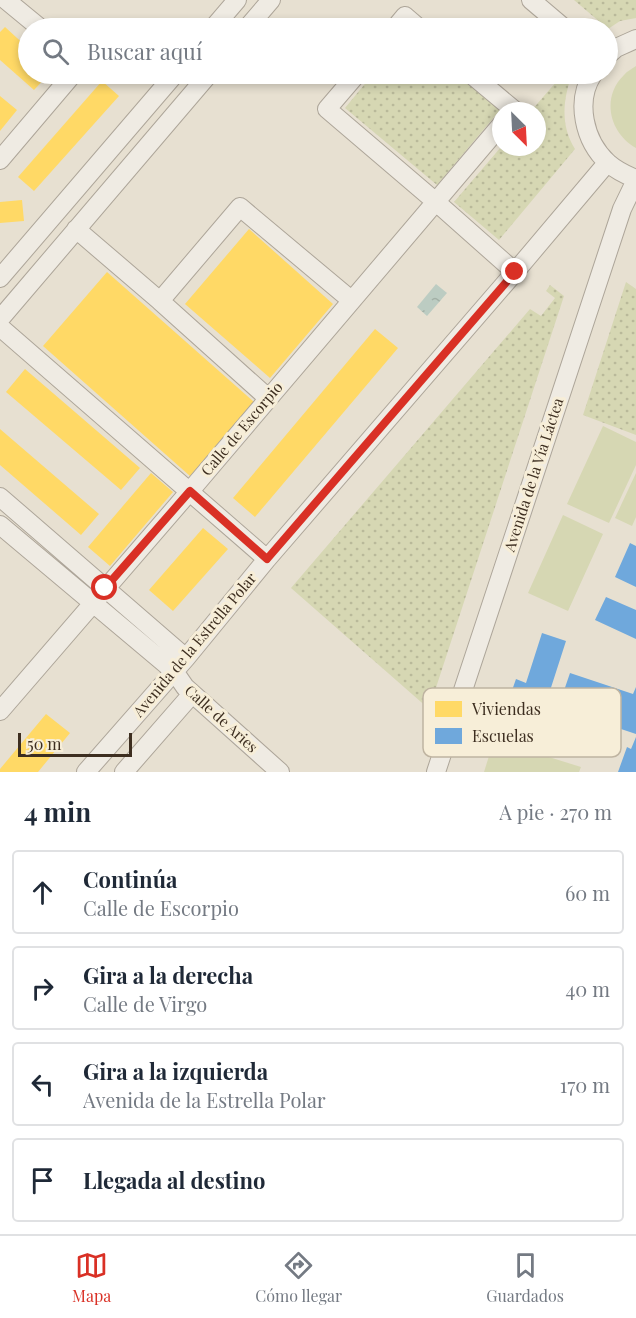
<!DOCTYPE html>
<html lang="es">
<meta charset="utf-8">
<style>
:root{--surface:#fff;--page:#f6f6f7;--text:#1f2937;--muted:#747a83;--line:#e0e1e3;--accent:#d93025}
body{margin:0;font-family:"Playfair Display",serif;background:var(--page);color:var(--text)}
.compass{position:absolute;left:492px;top:102px;width:54px;height:54px;border-radius:50%;background:var(--surface);box-shadow:0 3px 9px #0003;rotate:156deg}
.scale{position:absolute;left:18px;bottom:15px;width:114px;box-sizing:border-box;padding-left:6px;border:3px solid #3d2e20;border-top:0;font-size:16px;line-height:21px;white-space:nowrap;color:#3d2e20;-webkit-text-stroke:4px #f7eed8;paint-order:stroke}
.stop{position:absolute;width:18px;height:18px;margin:-14px;border:4px solid #d93025;border-radius:50%;background:#fff}
.stop.end{background:#d93025;border-color:#fff;box-shadow:0 2px 6px #0008}
.list{margin:0;padding:0;list-style:none}
h2{display:flex;justify-content:space-between;align-items:center;height:78px;margin:0;padding:0 24px;font-size:26px}
h2 small{font-size:20px;font-weight:400;color:var(--muted)}
.list li{display:grid;grid-template-columns:39px 1fr auto;gap:18px;align-items:center;box-sizing:border-box;height:84px;margin:0 12px 12px;padding:0 12px;border:2px solid var(--line);border-radius:6px}
.list b{display:block;font-size:22px;white-space:nowrap}
.list p{margin:0;font-size:20px;white-space:nowrap;color:var(--muted)}
.list em{font-size:20px;font-style:normal;color:var(--muted)}
.icon{flex:none;width:33px;height:33px;fill:none;stroke:currentColor;stroke-width:2;stroke-linecap:round;stroke-linejoin:round}
.map{position:relative;flex:none;width:636px;height:772px;overflow:hidden}
.search{position:absolute;background:var(--surface);box-shadow:0 3px 9px #0003;left:18px;right:18px;top:18px;height:66px;display:flex;align-items:center;gap:15px;box-sizing:border-box;padding:0 21px;border-radius:33px;color:var(--muted);font-size:22px}
.sheet{height:462px;background:var(--surface)}
nav{display:flex;justify-content:space-around;align-items:center;box-sizing:border-box;height:84px;border-top:2px solid var(--line);background:var(--surface);font-size:16px;color:var(--muted)}
nav a{display:grid;justify-items:center;gap:3px}
nav .on{color:var(--accent)}
.map>svg:first-child{display:block}
.grass{fill:url(#grass-dots)}
.garden{fill:#d6d7b3}
.water{fill:url(#water-ripples)}
.homes{fill:#ffd966}
.schools{fill:#6fa8dc}
.lines{fill:none;stroke-linecap:round;stroke-linejoin:round}
.minor-casing{stroke:#ada599;stroke-width:20}
.minor{stroke:#efebe3;stroke-width:18}
.route{stroke:#d93025;stroke-width:8}
.labels{text-anchor:middle;stroke-width:6;stroke-linejoin:round;paint-order:stroke}
.street-label{font-size:15px;fill:#3d2e20;stroke:#f7eed8}
.key{fill:#f7eed8;stroke:#bfb4a1;stroke-width:1.5}
.key-label{font-size:16px;fill:#3d2e20}
</style>
<div class="map">
<svg width="636" height="772" viewBox="0 0 636 772">
<defs>
<pattern id="grass-dots" width="8" height="8" patternUnits="userSpaceOnUse" patternTransform="scale(1.5)"><rect width="8" height="8" fill="#d6d7b3"/><path d="M2 2h.1M6 6h.1" fill="none" stroke="#b9b99a" stroke-width="1.8" stroke-linecap="round"/></pattern>
<pattern id="water-ripples" width="26" height="14" patternUnits="userSpaceOnUse" patternTransform="scale(1.5)"><rect width="26" height="14" fill="#bcccc2"/><path d="M2 4q2-2 4 0t4 0M15 11q2-2 4 0t4 0" fill="none" stroke="#a2b0a6"/></pattern>
</defs>
<rect width="100%" height="100%" fill="#e7e0d1"/>
<path class="grass" d="M574 0H636V18L620 21 608 29Z
M373 74H456L500 110 437 185 345 108Z
M563 74H572C563 100 560 125 575 149L499 240 454 202 501 147H537V111H531Z
M626 282 636 289V435L583 415Z
M550 285 564 296 429 709 291 588 530 309 541 316 555 298 546 291Z"/>
<path class="garden" d="M636 66V148C609 133 601 97 624 75 627 71 632 69 636 66Z
M603 426 636 442V465L609 523 567 504Z
M636 473V517L632 526 615 518Z
M563 515 603 534 568 611 528 593Z
M494 740 581 767 579 772H484Z"/>
<path class="water" d="M436 284 447 293 427 316 417 307Z"/>
<path class="homes" d="M5 27 28 48V74H49L34 90 0 60V32Z
M102 81 119 96 34 191 18 177Z
M0 96 17 110 0 131Z
M22 200 24 221 0 223V202Z
M249 229 333 304 270 378 185 304Z
M107 272 254 402 190 476 43 346Z
M375 329 398 348 255 517 233 498Z
M25 369 140 468 121 490 6 392Z
M0 429 99 514 81 535 0 465Z
M151 473 173 492 110 566 88 547Z
M203 528 228 549 173 611 149 590Z
M46 714 70 733 38 772H0V769Z"/>
<path class="schools" d="M630 543 636 546V587L615 577Z
M606 597 636 610V639L595 620Z
M542 633 566 641 537 731 502 719 516 679 526 683Z
M570 673 633 694 636 687V734L558 708Z
M636 737V772H618L627 747 631 749Z"/>
<g class="lines">
<g class="minor-casing">
<path id="minor" d="M6 0 40 28
M531 0 564 28
M213 28 237 0
M247 28 271 0
M395 28 405 16 419 28
M608 55 616 48 636 39
M357 74 327 109 436 202 515 272
M471 74 514 110 513 111
M593 74C575 101 584 141 608 163 616 170 626 175 636 179
M0 160 73 74
M76 229 160 301 268 398
M0 278 175 74
M160 301 240 207 351 300
M0 319 209 74
M0 327 267 559
M0 497 186 658
M0 525 174 671 185 687 280 772
M0 711 190 491 501 125
M86 772 186 658 267 559 515 272 607 163
M124 772 192 694
M436 772 622 209 636 180"/>
</g>
<use href="#minor" class="minor"/>
</g>
<g class="lines">
<path class="route" d="M105 588 190 491 267 559 515 272"/>
</g>
<g class="labels">
<g class="street-label">
<text transform="translate(242 429) rotate(-50)" y="5">Calle de Escorpio</text>
<text transform="translate(534 475) rotate(-72)" y="5">Avenida de la Vía Láctea</text>
<text transform="translate(195 645) rotate(-50)" y="5">Avenida de la Estrella Polar</text>
<text transform="translate(221 719) rotate(42)" y="5">Calle de Aries</text>
</g>
</g>
<rect x="423" y="688" width="198" height="69" rx="9" class="key"/>
<rect x="435" y="701" width="27" height="16" fill="#ffd966"/>
<rect x="435" y="728" width="27" height="16" fill="#6fa8dc"/>
<g class="key-label">
<text x="472" y="715">Viviendas</text>
<text x="472" y="742">Escuelas</text>
</g>
</svg>
<svg class="compass" viewBox="-18 -18 36 36"><path d="M0-13l5 13h-10z" fill="#e53935"/><path d="M0 13l5-13h-10z" fill="#747a83"/></svg>
<div class="scale">50 m</div>
<div class="stop" style="left:105px;top:588px"></div>
<div class="stop end" style="left:515px;top:272px"></div>
<div class="search"><svg class="icon" aria-label="search" viewBox="0 0 24 24"><circle cx="10" cy="10" r="6"/><path d="M15 15l6 6"/></svg>Buscar aquí</div>
</div>
<section class="sheet">
<h2>4 min<small>A pie · 270 m</small></h2>
<ul class="list">
<li><svg class="icon" aria-label="ahead" viewBox="0 0 24 24"><path d="M12 20V5M6 11l6-6 6 6"/></svg><div><b>Continúa</b><p>Calle de Escorpio</p></div><em>60 m</em></li>
<li><svg class="icon" aria-label="right" viewBox="0 0 24 24"><path d="M7 20v-9h11M14 6l5 5-5 5"/></svg><div><b>Gira a la derecha</b><p>Calle de Virgo</p></div><em>40 m</em></li>
<li><svg class="icon" aria-label="left" viewBox="0 0 24 24"><path d="M17 20v-9H6M10 6l-5 5 5 5"/></svg><div><b>Gira a la izquierda</b><p>Avenida de la Estrella Polar</p></div><em>170 m</em></li>
<li><svg class="icon" aria-label="arrive" viewBox="0 0 24 24"><path d="M6 21V4h12l-3 4 3 4H6"/></svg><div><b>Llegada al destino</b></div></li>
</ul>
</section>
<nav>
<a class="on"><svg class="icon" aria-label="map" viewBox="0 0 24 24"><path d="M3 6l6-2 6 2 6-2v14l-6 2-6-2-6 2zM9 4v14M15 6v14"/></svg>Mapa</a>
<a><svg class="icon" aria-label="directions" viewBox="0 0 24 24"><path d="M12 3l9 9-9 9-9-9zM9 14v-3h6M13 9l2 2-2 2"/></svg>Cómo llegar</a>
<a><svg class="icon" aria-label="saved" viewBox="0 0 24 24"><path d="M7 4h10v16l-5-4-5 4z"/></svg>Guardados</a>
</nav>
